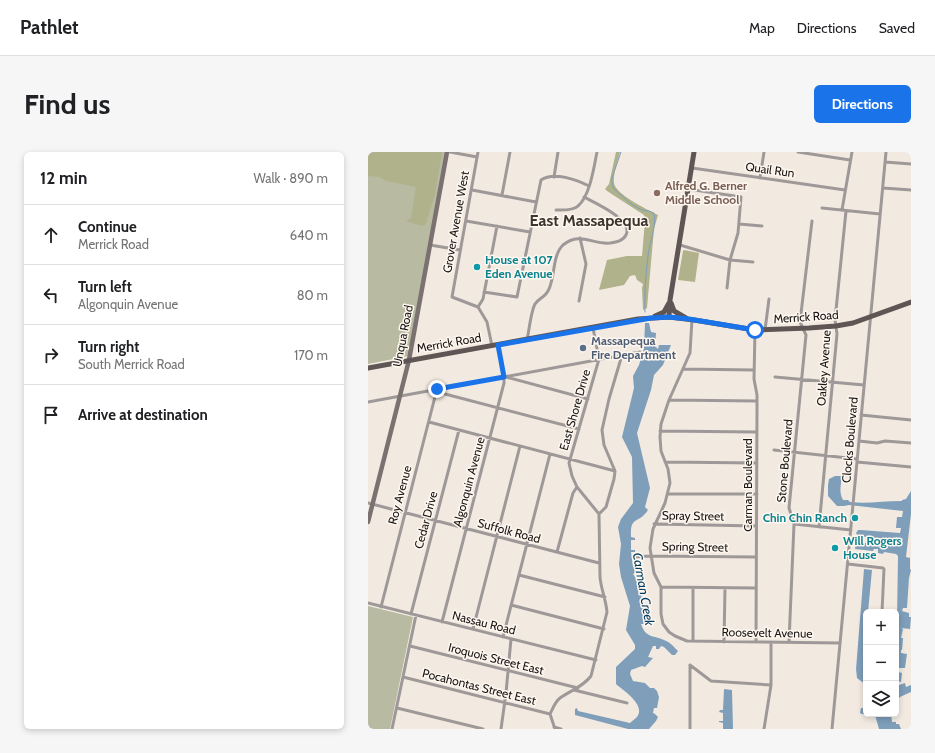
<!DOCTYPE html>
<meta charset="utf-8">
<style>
:root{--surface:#fff;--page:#f6f6f6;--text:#202124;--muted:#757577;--line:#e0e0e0;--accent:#1a73e8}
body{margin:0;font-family:Cabin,sans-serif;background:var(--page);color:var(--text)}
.controls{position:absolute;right:12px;bottom:12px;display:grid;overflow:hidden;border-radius:6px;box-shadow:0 2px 6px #0003}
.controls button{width:36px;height:36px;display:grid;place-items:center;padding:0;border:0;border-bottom:1px solid var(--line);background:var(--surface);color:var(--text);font:20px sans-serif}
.stop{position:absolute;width:12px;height:12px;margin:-9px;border:3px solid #1a73e8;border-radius:50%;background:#fff}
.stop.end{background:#1a73e8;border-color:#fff;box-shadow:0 1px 4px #0008}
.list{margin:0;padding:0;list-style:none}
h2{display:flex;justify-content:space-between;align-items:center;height:52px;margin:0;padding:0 16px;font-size:17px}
h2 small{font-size:13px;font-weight:400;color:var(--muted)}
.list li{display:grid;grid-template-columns:26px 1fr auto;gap:12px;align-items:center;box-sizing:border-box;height:60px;padding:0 16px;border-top:1px solid var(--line)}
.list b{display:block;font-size:15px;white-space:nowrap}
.list p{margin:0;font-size:13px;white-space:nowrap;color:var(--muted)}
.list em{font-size:13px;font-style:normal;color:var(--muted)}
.icon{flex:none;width:22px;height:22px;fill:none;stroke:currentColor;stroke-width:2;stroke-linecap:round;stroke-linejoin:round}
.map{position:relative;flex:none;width:543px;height:577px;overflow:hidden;border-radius:6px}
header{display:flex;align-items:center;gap:24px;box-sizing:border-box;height:56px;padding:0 20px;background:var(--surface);border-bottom:1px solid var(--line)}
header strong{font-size:19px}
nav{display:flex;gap:22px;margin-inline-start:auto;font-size:14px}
.intro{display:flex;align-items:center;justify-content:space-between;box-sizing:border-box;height:96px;padding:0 24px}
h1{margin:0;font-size:28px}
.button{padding:10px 18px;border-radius:6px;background:var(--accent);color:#fff;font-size:14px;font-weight:700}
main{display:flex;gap:24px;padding:0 24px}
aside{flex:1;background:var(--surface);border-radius:6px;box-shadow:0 2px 6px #0003}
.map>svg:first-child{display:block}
.green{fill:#b8baa1}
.forest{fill:#afb28b}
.water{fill:#7e9eba}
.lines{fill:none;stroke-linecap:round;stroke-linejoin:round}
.stream{stroke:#7e9eba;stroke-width:1}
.street{stroke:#9e9998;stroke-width:3}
.secondary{stroke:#7a7170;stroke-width:4.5}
.primary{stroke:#5f5554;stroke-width:5}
.route{stroke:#1a73e8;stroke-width:5}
.education-dot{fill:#8d6e63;stroke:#fef7f0;stroke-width:1.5}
.culture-dot{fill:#0f9aa8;stroke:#fef7f0;stroke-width:1.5}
.service-dot{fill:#5c6f8a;stroke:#fef7f0;stroke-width:1.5}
.labels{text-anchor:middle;stroke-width:3;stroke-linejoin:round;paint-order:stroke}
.street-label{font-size:12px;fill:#191613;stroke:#fef7f0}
.education-label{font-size:12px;font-weight:bold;fill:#785e54;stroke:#fef7f0;text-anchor:start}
.culture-label{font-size:12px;font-weight:bold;fill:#0d838f;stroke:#fef7f0;text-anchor:start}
.service-label{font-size:12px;font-weight:bold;fill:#4e5e75;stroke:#fef7f0;text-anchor:start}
.water-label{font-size:13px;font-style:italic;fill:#033d62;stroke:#fef7f0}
.district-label{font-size:16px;font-weight:bold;fill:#3b352d;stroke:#fef7f0}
</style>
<header>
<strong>Pathlet</strong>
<nav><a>Map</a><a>Directions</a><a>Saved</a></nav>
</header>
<div class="intro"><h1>Find us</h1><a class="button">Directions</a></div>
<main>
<aside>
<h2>12 min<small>Walk · 890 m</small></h2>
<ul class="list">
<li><svg class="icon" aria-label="ahead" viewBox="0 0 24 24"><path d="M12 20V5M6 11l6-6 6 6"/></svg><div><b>Continue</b><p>Merrick Road</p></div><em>640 m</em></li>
<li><svg class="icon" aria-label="left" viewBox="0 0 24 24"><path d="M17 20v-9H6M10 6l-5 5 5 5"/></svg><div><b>Turn left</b><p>Algonquin Avenue</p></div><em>80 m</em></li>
<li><svg class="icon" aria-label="right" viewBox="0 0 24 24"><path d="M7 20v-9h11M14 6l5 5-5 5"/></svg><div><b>Turn right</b><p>South Merrick Road</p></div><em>170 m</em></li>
<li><svg class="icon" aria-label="arrive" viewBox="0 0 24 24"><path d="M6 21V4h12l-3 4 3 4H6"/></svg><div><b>Arrive at destination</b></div></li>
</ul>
</aside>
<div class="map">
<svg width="543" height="577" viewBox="0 0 543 577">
<rect width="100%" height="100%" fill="#f2eae1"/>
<path class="green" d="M0 0H78L41 204 0 212Z
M0 454 45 465 22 577H0Z"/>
<path class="forest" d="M0 0H74L67 42 58 72 54 74 38 69 43 66 48 35 18 29 12 25 0 24Z
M248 0H252C250 9 245 21 246 31 247 42 280 58 290 63L286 77 279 156 275 158 274 136 275 132 269 128 267 123 262 124 256 133 231 138 239 108 259 104H274L277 68 276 63 239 39 237 37 241 32Z
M316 98 331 101 327 130 310 128 315 99Z"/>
<path class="water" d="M277 171H281L283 180 288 181 287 194 290 197 291 193H303L295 213 286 223 283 238 269 281 282 336 277 355 280 358C270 373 262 363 263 385L267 386V388H263V398H267V400H263L265 415 268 416 269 420 265 422 271 431H274L273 453H275L276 472H273C278 487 286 483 296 488 302 490 306 495 310 499L307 503H304L296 495 293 494 291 497H288V494H285L280 505 285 506 277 515 274 514 263 518 262 522 265 529 277 531 282 536H286L289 539 291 545 289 556H286L285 561 287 562 290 565 288 569 281 577H260L207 563V557L209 556 210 559 262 571C264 569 267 567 269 565 278 553 256 539 248 532V515L267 497V493L258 478 262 454 253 425 251 412 253 392 250 375 253 367 265 351 264 305 254 285 266 236 265 224 271 213 276 196Z
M467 324H473C474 334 470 338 475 348H480L482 350C499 352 516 349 534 349V348L538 347 543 339V362L538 405 542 406V417L543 418 541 426 539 456H535L534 459 541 461V465H543L542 477 533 476 535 477 533 486H535L534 498H533V501L539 502 537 516H530V520L534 521 533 530 528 529 530 404 528 402 516 400 515 402 510 401V397H506L505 399 487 397 488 390 526 394 528 393 527 388 490 384 488 381 490 378H493L532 381 533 376H528L529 365H534L535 359 481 353 476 354H469L460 344V333L461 327Z
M496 417 504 418 500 460H498V502L497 503C496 513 498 522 498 533L489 526 488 517Z
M537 531 538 535 543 533V540L532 545 528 551V534Z
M356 537 364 538 365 577H355V571L351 570V569H355V561L351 560 352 558H355Z
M493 556H498V562H523L524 570H528V572H531L533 577H511L507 563 494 562 492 561Z"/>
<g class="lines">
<path class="stream" d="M253 0 244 26V32L246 37 263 52 274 58 281 59 286 61C289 73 281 92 280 104 278 121 276 142 277 160"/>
<path class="street" d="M82 0 109 5
M110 0 84 145 110 155 119 170 124 194
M430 0 482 8
M517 10 543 12
M324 16 477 38
M186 25 190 0
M392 26 396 0
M515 36 543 38
M320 37 373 45 370 81 362 108 359 136
M104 38 168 50
M134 43 142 0
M454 56 512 62
M188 58C194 58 205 59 210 54 222 44 226 15 229 0
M474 58 484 0
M98 69 162 80
M371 72 394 74
M62 93 92 98
M312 93 362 108 385 110
M116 140 149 145 173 28C186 19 209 28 221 34
M211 149 218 112 212 86
M110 155 115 147 129 74
M324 167 322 201 301 248 293 272 292 285 293 299 300 317 302 331 297 351 285 377 282 396 286 421 293 435V462L295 472 301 480 307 484 319 489 472 491
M387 178 386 227 389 243V258L388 490
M397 178 401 147
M159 188C161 179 163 159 167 152 170 147 177 145 180 139 187 128 184 103 195 93 212 79 225 93 242 91 248 90 255 89 258 83 266 68 227 51 216 45
M315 217 386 218
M138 225 220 247
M407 225 496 233
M301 248 389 249
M0 250 272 200
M493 263 543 268
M61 270 247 319
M292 279 389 280
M491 289 509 291 517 289 543 291
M406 298 489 307
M297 310 389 311
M489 310 543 315
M300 342H389
M0 351 231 411
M231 362 238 355 246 327 247 319 236 293 234 278 241 247 254 203
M286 372 388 374
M426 372 483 378
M451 375 469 182 467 168 478 59
M189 400 205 341 209 335
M266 405 282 404 388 405
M480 412 515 416 516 417 514 460
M151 423 237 445
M293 435 388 436
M0 451 228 508
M143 453 236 477
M13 455 69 237 77 242 211 277
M43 462 91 278
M74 470 136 231V225L130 193
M105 477 152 294
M135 485 182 302
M325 489V436
M356 490 357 436
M421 490 426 372 421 356 438 183 432 170 444 69
M42 494 210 536
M322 513 343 529 403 533
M322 513V577
M35 525 182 562
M206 538 259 551
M29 556 115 577
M186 575 193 577
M24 577 48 463
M133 577 138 541 143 487
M187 577 182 562C185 556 187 550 192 546 203 538 215 535 223 524L239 460C238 448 233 437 232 425L231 362 209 335 204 324 201 311 231 207 225 176
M396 577 403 533V490
M464 577 518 0"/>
<path class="secondary" d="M0 370 41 208 79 0"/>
<path class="primary" d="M303 151 306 159 318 166
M287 164 296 160 301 151
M301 165 302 148 326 0
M0 216 270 167 301 165 326 168 387 178 441 176 468 174 485 171 543 150"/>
</g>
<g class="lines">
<path class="route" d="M69 237 136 225 130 193 283 166 301 165 321 167 387 178"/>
</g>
<circle class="education-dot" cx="289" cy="41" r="4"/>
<g class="culture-dot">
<circle cx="109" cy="115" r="4"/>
<circle cx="487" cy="366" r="4"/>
<circle cx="467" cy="396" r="4"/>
</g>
<circle class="service-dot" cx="215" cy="196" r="4"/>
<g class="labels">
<g class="street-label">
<text transform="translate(402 18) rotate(8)" y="4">Quail Run</text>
<text transform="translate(88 70) rotate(-80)" y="4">Grover Avenue West</text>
<text transform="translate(438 165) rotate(-4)" y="4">Merrick Road</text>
<text transform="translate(35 184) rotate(-79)" y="4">Unqua Road</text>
<text transform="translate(81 191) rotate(-10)" y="4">Merrick Road</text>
<text transform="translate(456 216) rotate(-86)" y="4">Oakley Avenue</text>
<text transform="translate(207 258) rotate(-74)" y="4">East Shore Drive</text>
<text transform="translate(482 288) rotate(-85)" y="4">Clocks Boulevard</text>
<text transform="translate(417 309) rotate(-85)" y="4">Stone Boulevard</text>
<text transform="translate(101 330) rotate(-75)" y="4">Algonquin Avenue</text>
<text transform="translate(380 333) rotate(-90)" y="4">Carman Boulevard</text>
<text transform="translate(32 343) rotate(-75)" y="4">Roy Avenue</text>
<text transform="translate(325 364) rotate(1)" y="4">Spray Street</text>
<text transform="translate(58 368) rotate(-75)" y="4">Cedar Drive</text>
<text transform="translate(141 379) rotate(15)" y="4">Suffolk Road</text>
<text transform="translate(327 395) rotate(1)" y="4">Spring Street</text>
<text transform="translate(116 471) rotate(14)" y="4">Nassau Road</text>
<text transform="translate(399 481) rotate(1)" y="4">Roosevelt Avenue</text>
<text transform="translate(128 507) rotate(14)" y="4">Iroquois Street East</text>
<text transform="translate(111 535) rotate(14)" y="4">Pocahontas Street East</text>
</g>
<g class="education-label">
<text x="297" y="38">Alfred G. Berner<tspan x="297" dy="14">Middle School</tspan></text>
</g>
<g class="culture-label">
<text x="117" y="112">House at 107<tspan x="117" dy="14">Eden Avenue</tspan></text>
<text x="479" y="370" text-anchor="end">Chin Chin Ranch</text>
<text x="475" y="393">Will Rogers<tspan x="475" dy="14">House</tspan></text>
</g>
<g class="service-label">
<text x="223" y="193">Massapequa<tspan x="223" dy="14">Fire Department</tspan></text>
</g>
<g class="water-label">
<text transform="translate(276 437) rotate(80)" y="5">Carman Creek</text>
</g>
<g class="district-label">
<text x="221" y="74">East Massapequa</text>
</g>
</g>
</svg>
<div class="controls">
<button>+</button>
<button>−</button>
<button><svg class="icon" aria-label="layers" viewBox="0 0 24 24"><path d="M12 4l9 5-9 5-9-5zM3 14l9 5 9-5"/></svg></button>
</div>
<div class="stop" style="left:387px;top:178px"></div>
<div class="stop end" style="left:69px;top:237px"></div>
</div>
</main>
